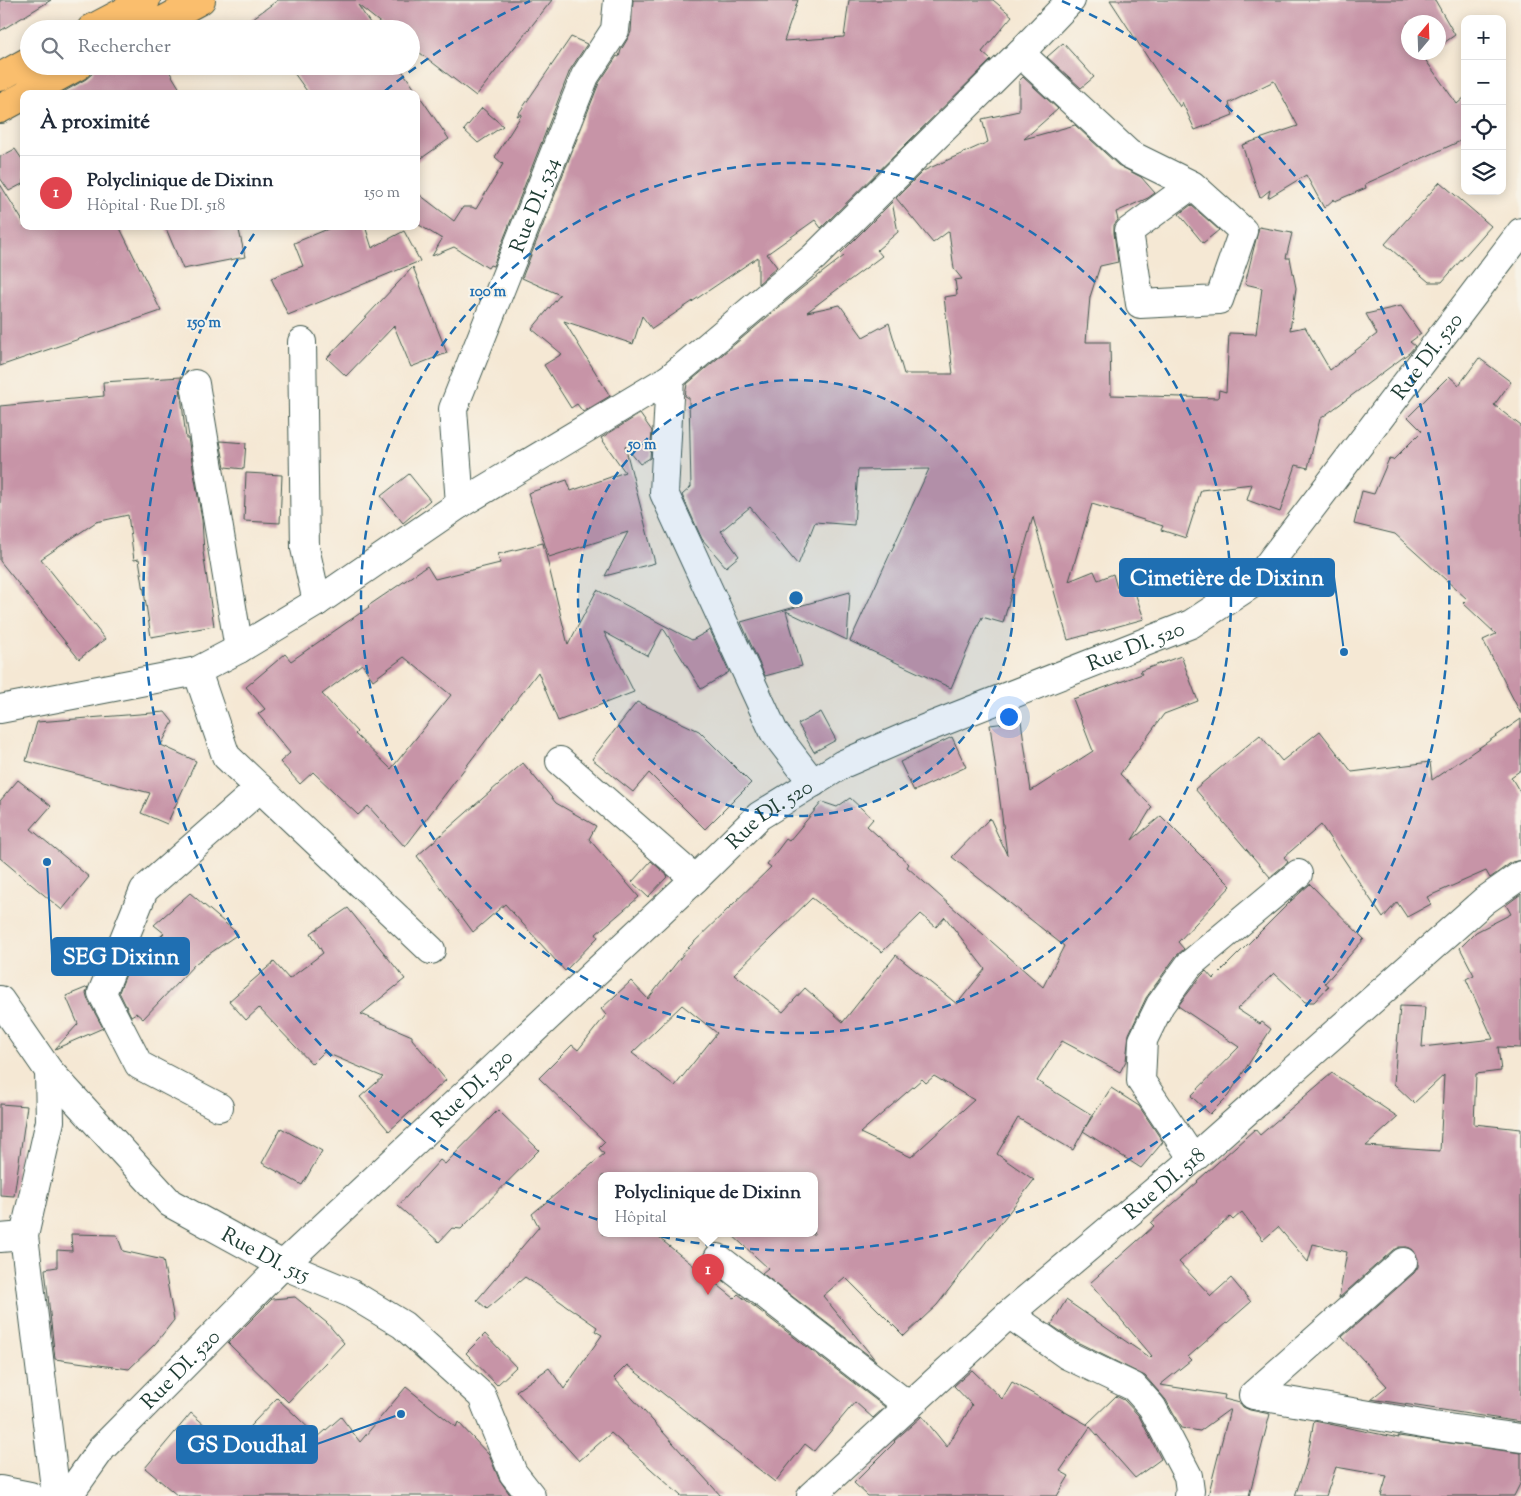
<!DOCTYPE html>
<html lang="fr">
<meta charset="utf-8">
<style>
:root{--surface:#fff;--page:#f6f6f7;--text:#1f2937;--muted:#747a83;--line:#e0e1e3;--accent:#7c3aed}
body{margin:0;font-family:"Sorts Mill Goudy",serif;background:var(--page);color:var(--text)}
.controls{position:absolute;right:15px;top:15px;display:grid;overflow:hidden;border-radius:10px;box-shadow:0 2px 12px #0003}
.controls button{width:45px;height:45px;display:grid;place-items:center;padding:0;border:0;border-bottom:1px solid var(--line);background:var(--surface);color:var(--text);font:25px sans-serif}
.compass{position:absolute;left:1401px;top:15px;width:45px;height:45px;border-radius:50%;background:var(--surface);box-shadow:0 2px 12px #0003;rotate:19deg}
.you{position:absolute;left:1008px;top:716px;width:18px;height:18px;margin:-12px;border:4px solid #fff;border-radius:50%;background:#1a73e8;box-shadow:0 0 0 8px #1a73e833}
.badge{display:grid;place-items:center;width:32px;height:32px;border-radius:50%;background:var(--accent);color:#fff;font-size:16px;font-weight:700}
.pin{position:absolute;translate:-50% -41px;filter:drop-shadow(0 1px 2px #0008)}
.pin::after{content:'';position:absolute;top:26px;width:18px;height:15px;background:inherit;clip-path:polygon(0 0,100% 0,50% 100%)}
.popup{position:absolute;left:598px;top:1172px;width:220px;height:65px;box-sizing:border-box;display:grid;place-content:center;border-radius:10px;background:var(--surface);filter:drop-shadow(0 1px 4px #0005);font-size:16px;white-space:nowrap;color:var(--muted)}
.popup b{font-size:19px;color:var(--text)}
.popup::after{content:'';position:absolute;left:50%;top:100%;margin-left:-10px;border:10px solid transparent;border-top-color:var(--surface)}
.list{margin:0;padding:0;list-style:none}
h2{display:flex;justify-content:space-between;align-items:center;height:65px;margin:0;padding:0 20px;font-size:21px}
h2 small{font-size:16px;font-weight:400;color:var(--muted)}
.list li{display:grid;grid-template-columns:32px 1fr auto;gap:15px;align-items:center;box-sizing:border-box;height:75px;padding:0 20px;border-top:1px solid var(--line)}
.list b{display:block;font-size:19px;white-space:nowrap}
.list p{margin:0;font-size:16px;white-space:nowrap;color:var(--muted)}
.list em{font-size:16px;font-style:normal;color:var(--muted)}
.icon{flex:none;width:28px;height:28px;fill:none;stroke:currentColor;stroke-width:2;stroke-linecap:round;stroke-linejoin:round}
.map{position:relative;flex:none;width:1521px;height:1496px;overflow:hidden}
.search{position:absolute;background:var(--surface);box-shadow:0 2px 12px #0003;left:20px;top:20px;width:400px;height:55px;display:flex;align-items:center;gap:12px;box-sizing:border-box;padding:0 18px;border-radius:28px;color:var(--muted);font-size:19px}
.panel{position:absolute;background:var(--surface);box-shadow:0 2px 12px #0003;left:20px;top:90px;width:400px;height:140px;border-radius:10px}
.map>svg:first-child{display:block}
.building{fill:#c794a7;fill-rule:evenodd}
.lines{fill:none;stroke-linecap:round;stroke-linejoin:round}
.minor-casing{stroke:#3f574c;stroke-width:30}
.major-casing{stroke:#3f574c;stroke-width:30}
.minor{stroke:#fff;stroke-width:28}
.major{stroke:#fabe6d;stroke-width:28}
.ring{fill:none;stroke:#1f6fb2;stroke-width:2.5;stroke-dasharray:9 6}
.labels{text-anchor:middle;stroke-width:4;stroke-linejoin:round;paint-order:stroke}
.street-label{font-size:21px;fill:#1f3d34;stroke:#f7f3e8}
.centre{fill:#1f6fb2;stroke:#f7f3e8;stroke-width:2.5}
.ring-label{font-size:15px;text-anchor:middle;font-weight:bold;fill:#1f6fb2;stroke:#f7f3e8;stroke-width:4;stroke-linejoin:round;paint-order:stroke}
.leader{fill:none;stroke:#1f6fb2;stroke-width:2}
.callout-dot{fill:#1f6fb2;stroke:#f7f3e8;stroke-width:2}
.callout{fill:#1f6fb2;stroke:#1f6fb2;stroke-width:2}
.callout-label{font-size:22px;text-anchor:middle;font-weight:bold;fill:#fff}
</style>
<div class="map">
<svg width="1521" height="1496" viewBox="0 0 1521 1496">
<rect width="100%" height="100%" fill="#f7f3e8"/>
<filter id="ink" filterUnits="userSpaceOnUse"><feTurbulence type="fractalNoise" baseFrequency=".02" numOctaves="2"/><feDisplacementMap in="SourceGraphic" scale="10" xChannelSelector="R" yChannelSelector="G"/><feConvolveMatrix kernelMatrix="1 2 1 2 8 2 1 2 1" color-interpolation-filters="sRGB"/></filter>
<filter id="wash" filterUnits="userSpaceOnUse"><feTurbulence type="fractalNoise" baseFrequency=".0096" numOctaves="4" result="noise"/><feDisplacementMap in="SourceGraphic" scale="20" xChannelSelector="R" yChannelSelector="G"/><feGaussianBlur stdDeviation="1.12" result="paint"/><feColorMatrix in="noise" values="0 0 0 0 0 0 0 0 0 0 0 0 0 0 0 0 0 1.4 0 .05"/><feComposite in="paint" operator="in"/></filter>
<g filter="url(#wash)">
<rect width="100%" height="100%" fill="#f5e8d4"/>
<g id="blocks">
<path class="building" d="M0 0H51L0 31Z
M278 0H552L476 96 411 46V29H388L358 5 374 29H238Z
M633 0H798L784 41 844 37 849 0H993L1012 16 982 52 991 60 821 228 815 220 767 254 777 267 758 284V257L652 329 642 316 633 344 564 321 610 396 583 412 577 404 571 408 544 365 562 354 532 329 560 295 522 278 599 83 617 56 619 57 621 50 628 38 631 32Z
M1110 0H1435L1455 35 1438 47V22H1408V52H1431L1424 58 1457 104 1465 97V139L1365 184 1366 188 1335 201 1334 199 1324 208 1306 175 1268 198 1270 190 1260 198 1242 145 1298 126 1274 81 1229 103 1233 115 1195 130 1182 102 1180 107Z
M571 37 587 44 570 70 493 266 490 265 488 268 454 247 432 256 442 239 416 223V192L454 221 463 207H472L476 209 503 164 495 157 522 114 517 116Z
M1063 43 1094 77 1081 88 1047 57Z
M94 66H166L183 94H60L86 79 92 74Z
M289 66H399L449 139 416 162V94H309Z
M1023 77 1058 109 1024 139 1075 125 1118 165 1141 177 1155 193 1148 198 1116 212 1118 220 1114 225V233L1118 262 1100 266 1090 297 1086 342H1110L1111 395 1218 398 1219 390 1226 392 1229 333 1256 334 1262 288 1245 284 1259 227 1292 233 1286 258H1290L1296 288 1290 330 1305 327 1330 370 1377 334 1366 314 1401 306 1421 334 1410 342 1415 346 1409 353 1320 419 1308 468 1296 465 1280 512 1247 500 1252 484 1201 490 1186 538 1161 530 1163 526 1092 504 1069 581 1094 571 1098 580 1113 574 1117 588 1132 584 1144 619 1068 640 1033 517 1003 623 982 617 951 688 850 641 929 469 858 470 854 525 815 522 798 565 750 507 721 531 739 556 726 567 702 539 682 495 691 487 689 398 685 396 687 384 802 288 844 256 841 253 892 202 898 232 877 250 882 256 807 312 840 305 863 337 889 323 904 374H953L944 297 957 295 955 280 962 279 954 269 949 231 933 243 896 198 923 171 988 142 982 119 1019 111V81Z
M482 108 503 126 478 143 464 130Z
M15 149 24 162V183L9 191 0 178V157Z
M1440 182 1491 226 1442 282H1429L1385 244Z
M0 184 24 223V226H119L161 311 0 366Z
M1191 205 1219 230 1203 243 1179 214Z
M165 226H238L245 257 183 269Z
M335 226H365L372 248 404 231 420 261 288 315 271 278 303 266 294 243Z
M413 267 447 353 411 367 394 326 346 376 327 358Z
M1479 358 1511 382 1494 405 1521 426V714L1483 640 1496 634 1463 603 1467 599 1395 534 1354 524 1362 491 1374 494 1389 459 1393 460 1422 431 1408 417 1449 376 1459 385Z
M181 377 180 387 186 438H188L202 520 204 552H203L214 626 151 637 139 559 134 560 128 515 96 522 41 559 105 639 79 659 0 561V406L104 396 103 382Z
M640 414 652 431 650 458 640 464 625 446 655 563 605 576 628 532 549 557 528 493 567 480 571 491 625 472 601 438Z
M220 441 246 443 244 469 225 467Z
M246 473 282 475 280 523 244 521Z
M409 474 430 500 403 523 381 496Z
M543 543 568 645 597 590 692 640 710 630 729 672 701 689 663 628 648 656 604 632 634 692 558 721 538 672 405 847 368 806 358 815 313 772 300 784 280 762 290 753 258 714 265 709 246 687 285 654 291 661 369 607 368 606 427 566 435 579 500 563 498 554ZM404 657 451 695 391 769 355 734 357 732 322 694 362 664 373 680Z
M850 592 847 640 786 611 802 666 765 676 741 622Z
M1181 656 1198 701 1164 714 1120 774 1152 807 1132 840 1161 816 1231 886 1178 942 1184 949 1176 956 1146 998 1129 1034 1126 1061 1120 1072 1062 1041 1037 1081 1092 1115 1073 1150 1018 1118 997 1154 1034 1180 937 1305 904 1336 845 1277 823 1296 876 1361 762 1273 768 1268 731 1234H814V1176H602V1234H654L734 1298 738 1294 885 1407 873 1418 855 1402 814 1451 805 1444 775 1482 627 1365 614 1378 721 1496H681L611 1433 579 1461 516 1391 549 1368 564 1389 602 1335 595 1331 597 1327 525 1277 487 1309 477 1300 539 1227 532 1214 604 1154 599 1148 605 1142 539 1078 572 1045 578 1050 606 1015 601 1009 631 981 648 999 688 948 771 867 767 864 786 839 789 841 822 802 837 807 850 798 873 819 867 826 909 864 907 867 1043 987 1064 946 952 857 990 818 1007 855 990 725 1021 721 1031 791 1093 751 1073 699 1142 674 1140 671ZM812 898 882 952 921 914 936 927 945 917 985 969 957 1004 896 955 843 1022 805 988 783 1012 734 974ZM682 1005 717 1033 675 1086 632 1053ZM934 1076 974 1100 911 1157 860 1133 922 1079 926 1083Z
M637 702 699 731 751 783 705 829 649 773 633 792 592 759Z
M165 712 173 722 161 745 196 761 167 824 141 813 150 793 26 761 37 722Z
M821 712 836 740 814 752 798 724Z
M1521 719V770L1511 777 1521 794V860L1512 862 1490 878 1486 871 1427 897 1431 904 1407 917 1397 902 1383 918 1321 825 1284 857 1288 862 1270 877 1195 789 1260 735 1282 761 1320 731 1352 772 1430 762 1432 780Z
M952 737 966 767 914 791 900 762Z
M523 763 556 803 596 826 589 839 639 897 596 934 598 937 565 971 505 904 473 932 417 856Z
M18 780 51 806 31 829 89 877 62 910 0 858V801Z
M651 861 668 876 648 897 632 882Z
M1310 884 1364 939 1325 983 1329 986 1314 1002H1305L1274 973 1237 1009 1260 1024 1262 1022 1271 1029 1228 1096 1210 1114 1191 1096 1239 1047 1178 1006 1201 976 1206 971 1213 979 1291 901Z
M190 893 238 934 196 963 143 1019 136 1013 131 1016 119 992 127 972 164 933 154 925Z
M1521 894V1048L1498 1047 1501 1071 1476 1074 1474 1124 1521 1129V1422L1371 1399 1387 1386 1342 1337 1414 1273 1418 1267V1259L1414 1251 1407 1247H1399L1393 1250 1339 1298 1347 1252 1313 1244 1308 1262 1278 1227 1263 1240 1242 1212 1233 1220 1230 1217 1179 1262 1211 1296 1231 1278 1251 1302 1188 1357 1191 1360 1160 1385 1225 1395 1224 1399 1240 1403 1243 1407 1250 1410 1270 1414 1249 1496H1208L1230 1409 1200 1431 1181 1428 1166 1400 1145 1376 1075 1341 1051 1325 1066 1300 1150 1358 1152 1356 1090 1283 1154 1226 1151 1223 1198 1182 1197 1181 1255 1129 1260 1135 1332 1073 1398 1117 1366 1146 1440 1151 1444 1075 1414 1103 1394 1084 1400 1006 1425 1007 1422 1047 1493 1039 1466 979 1474 975 1460 948 1476 932 1511 914 1506 905Z
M348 908 405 979 361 1014 412 1036V1039L446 1080 389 1131 360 1097 383 1077 324 1052 312 1064 259 1008 246 1020 229 1001 274 962 289 979 323 953 311 933Z
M88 987 86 993 88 1000 103 1028 55 1049 78 1024 66 996Z
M1111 1088 1139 1106 1163 1142 1141 1168 1083 1131Z
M0 1104 27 1106 14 1196 0 1195Z
M498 1110 539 1150 461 1229 452 1228 439 1242 398 1206 440 1160 445 1164Z
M281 1128 322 1151 302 1185 262 1163Z
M71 1234 117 1235 123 1251 163 1260 174 1320 155 1344 129 1369 55 1359 45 1269 57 1267V1250L72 1251Z
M295 1297 327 1323 344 1343 288 1402 228 1343 272 1299Z
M485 1334 516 1367 497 1385 466 1353Z
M972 1370 1002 1399 1012 1382 1088 1425 1087 1424 1116 1396 1124 1400 1139 1416 1161 1459 1135 1478 1090 1427 1060 1471 1069 1476 1057 1496H868L854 1483 895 1442 894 1441 922 1416 947 1447 972 1405 954 1386Z
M406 1387 456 1427 458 1422 489 1455 499 1479 511 1496H178L145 1468 191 1413 230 1447 277 1398 318 1437 341 1417 360 1442Z
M1314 1421 1399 1438 1398 1436 1521 1453V1482L1514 1496H1381L1387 1476 1336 1467 1326 1496H1295L1306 1464Z"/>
</g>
</g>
<g filter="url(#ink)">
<use href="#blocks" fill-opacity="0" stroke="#3f574c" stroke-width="1"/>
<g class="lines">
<g class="minor-casing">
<g id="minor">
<path d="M1020 53 1129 154 1192 185 1243 231 1219 300 1140 304 1129 231 1192 185"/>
<path d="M302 342 305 548 317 602"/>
<path d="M670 378 664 493 774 732 813 783"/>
<path d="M195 384 239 649"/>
<path id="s1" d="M460 504 453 409 585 76 615 30 618 0"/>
<path d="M197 671 226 756 431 950"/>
<path d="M0 709 197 671 239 649 317 602 460 504 670 378 814 257 1020 53 1071 0"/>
<path d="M560 761 695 879"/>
<path id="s2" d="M0 1000 49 1071 170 1203 283 1265 350 1293 403 1325 482 1396 513 1473 531 1496"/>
<path d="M49 1071 50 1121 24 1236 56 1496"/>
<path d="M219 1107 139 1065 102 993 144 890 260 788"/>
<path d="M1193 1159 1141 1081 1143 1040 1160 1005 1189 965 1298 874"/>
<path d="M0 1238 24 1236"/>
<path d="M718 1258 909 1406"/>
<path d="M1403 1262 1253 1395 1434 1426 1521 1438"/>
<path d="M1009 1314 1067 1355 1134 1387 1152 1407 1188 1476 1190 1491 1188 1496"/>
<path d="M0 1490 30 1496"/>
<path id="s3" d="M68 1496 102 1448 283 1265 695 879 759 816 843 764 924 729 1191 624 1255 582 1521 232"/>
<path id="s4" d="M811 1496 1009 1314 1193 1159 1484 901 1521 875"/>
</g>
</g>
<g class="major-casing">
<path id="major" d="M91 29 146 0
M147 29 201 0
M0 77 29 61
M27 94 78 66
M0 109 24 96"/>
</g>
<use href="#minor" class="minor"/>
<use href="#major" class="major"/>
</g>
</g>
<circle cx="796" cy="598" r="218" fill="#1f6fb2" fill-opacity=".12"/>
<g class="ring">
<circle cx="796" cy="598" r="218"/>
<circle cx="796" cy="598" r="435"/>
<path d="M385 91A653 653 0 0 1 530 1M1062 1A653 653 0 1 1 258 228"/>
</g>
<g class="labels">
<g class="street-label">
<text dy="7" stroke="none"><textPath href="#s1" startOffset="315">Rue DI. 534</textPath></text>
<text dy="7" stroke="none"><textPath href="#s3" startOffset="1805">Rue DI. 520</textPath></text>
<text dy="7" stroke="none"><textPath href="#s3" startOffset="1385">Rue DI. 520</textPath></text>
<text dy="7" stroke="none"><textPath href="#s3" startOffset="980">Rue DI. 520</textPath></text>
<text dy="7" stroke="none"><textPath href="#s3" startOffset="575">Rue DI. 520</textPath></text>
<text dy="7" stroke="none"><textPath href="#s4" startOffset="472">Rue DI. 518</textPath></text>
<text dy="7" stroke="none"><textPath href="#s2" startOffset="374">Rue DI. 515</textPath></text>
<text dy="7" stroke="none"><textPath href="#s3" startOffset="170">Rue DI. 520</textPath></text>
</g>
</g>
<circle cx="796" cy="598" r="8" class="centre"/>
<g class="ring-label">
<text x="488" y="296">100 m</text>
<text x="204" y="327">150 m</text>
<text x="642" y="449">50 m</text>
</g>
<path class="leader" d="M1344 652L1334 577M47 862L52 956M401 1414L317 1444"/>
<g class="callout-dot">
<circle cx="1344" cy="652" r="5"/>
<circle cx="47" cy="862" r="5"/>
<circle cx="401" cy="1414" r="5"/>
</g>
<g class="callout">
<rect x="1120" y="559" width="214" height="37" rx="5"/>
<rect x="52" y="938" width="137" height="37" rx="5"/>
<rect x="177" y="1426" width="140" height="37" rx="5"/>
</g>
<g class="callout-label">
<text x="1227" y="585">Cimetière de Dixinn</text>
<text x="121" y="964">SEG Dixinn</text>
<text x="247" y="1452">GS Doudhal</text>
</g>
</svg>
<div class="controls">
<button>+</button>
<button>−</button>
<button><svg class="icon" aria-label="locate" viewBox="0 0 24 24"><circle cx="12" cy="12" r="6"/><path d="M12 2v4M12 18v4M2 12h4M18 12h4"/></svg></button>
<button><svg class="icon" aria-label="layers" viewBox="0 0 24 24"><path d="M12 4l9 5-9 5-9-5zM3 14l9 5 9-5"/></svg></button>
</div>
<svg class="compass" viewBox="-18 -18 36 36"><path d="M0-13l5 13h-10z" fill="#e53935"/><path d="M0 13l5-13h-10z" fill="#747a83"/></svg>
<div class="you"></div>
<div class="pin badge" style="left:708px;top:1295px;background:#e0444e">1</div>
<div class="popup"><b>Polyclinique de Dixinn</b>Hôpital</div>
<div class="search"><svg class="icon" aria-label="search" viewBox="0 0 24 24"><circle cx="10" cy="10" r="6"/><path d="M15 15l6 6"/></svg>Rechercher</div>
<section class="panel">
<h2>À proximité<small></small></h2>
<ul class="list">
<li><span class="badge" style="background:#e0444e">1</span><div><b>Polyclinique de Dixinn</b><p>Hôpital · Rue DI. 518</p></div><em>150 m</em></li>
</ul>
</section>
</div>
